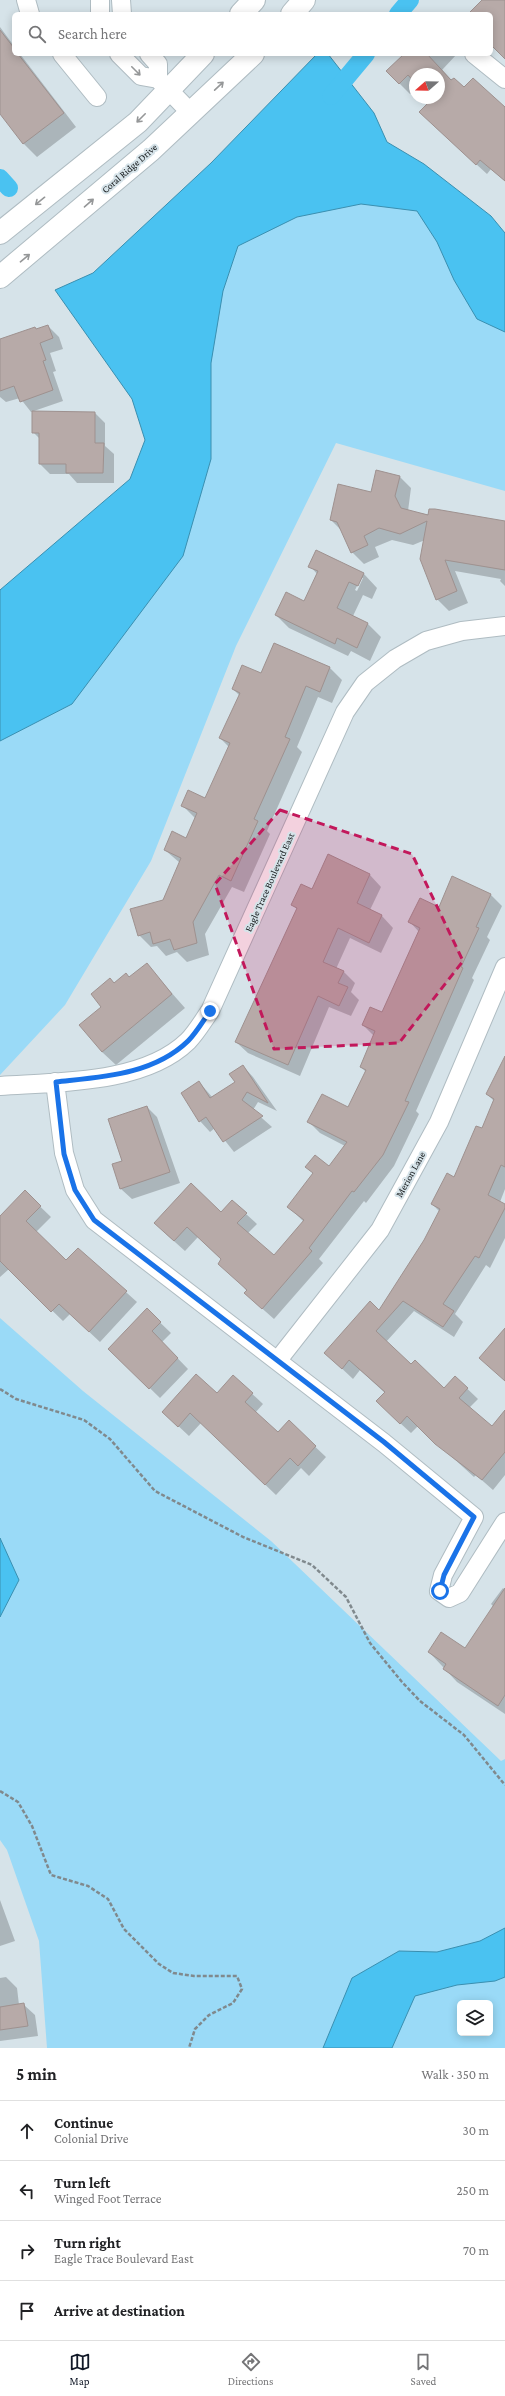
<!DOCTYPE html>
<meta charset="utf-8">
<style>
:root{--surface:#fff;--page:#f2f2f2;--text:#202124;--muted:#757577;--line:#e0e0e0;--accent:#111827}
body{margin:0;font-family:"Crimson Pro",serif;background:var(--page);color:var(--text)}
.controls{position:absolute;right:12px;bottom:12px;display:grid;overflow:hidden;border-radius:6px;box-shadow:0 2px 10px #0003}
.controls button{width:36px;height:36px;display:grid;place-items:center;padding:0;border:0;border-bottom:1px solid var(--line);background:var(--surface);color:var(--text);font:20px sans-serif}
.compass{position:absolute;left:409px;top:68px;width:36px;height:36px;border-radius:50%;background:var(--surface);box-shadow:0 2px 10px #0003;rotate:250deg}
.stop{position:absolute;width:12px;height:12px;margin:-9px;border:3px solid #1a73e8;border-radius:50%;background:#fff}
.stop.end{background:#1a73e8;border-color:#fff;box-shadow:0 1px 4px #0008}
.list{margin:0;padding:0;list-style:none}
h2{display:flex;justify-content:space-between;align-items:center;height:52px;margin:0;padding:0 16px;font-size:17px}
h2 small{font-size:13px;font-weight:400;color:var(--muted)}
.list li{display:grid;grid-template-columns:26px 1fr auto;gap:12px;align-items:center;box-sizing:border-box;height:60px;padding:0 16px;border-top:1px solid var(--line)}
.list b{display:block;font-size:15px;white-space:nowrap}
.list p{margin:0;font-size:13px;white-space:nowrap;color:var(--muted)}
.list em{font-size:13px;font-style:normal;color:var(--muted)}
.icon{flex:none;width:22px;height:22px;fill:none;stroke:currentColor;stroke-width:2;stroke-linecap:round;stroke-linejoin:round}
.map{position:relative;flex:none;width:505px;height:2048px;overflow:hidden}
.search{position:absolute;background:var(--surface);box-shadow:0 2px 10px #0003;left:12px;right:12px;top:12px;height:44px;display:flex;align-items:center;gap:10px;box-sizing:border-box;padding:0 14px;border-radius:6px;color:var(--muted);font-size:15px}
.sheet{height:292px;background:var(--surface)}
nav{display:flex;justify-content:space-around;align-items:center;box-sizing:border-box;height:56px;border-top:1px solid var(--line);background:var(--surface);font-size:11px;color:var(--muted)}
nav a{display:grid;justify-items:center;gap:2px}
nav .on{color:var(--accent)}
.map>svg:first-child{display:block}
.green{fill:#9adaf7;fill-rule:evenodd}
.water{fill:#4ac2f1;stroke:#3a8fb0}
.shadow{fill:#0003;fill-rule:evenodd}
.lines{fill:none;stroke-linecap:round;stroke-linejoin:round}
.canal{stroke:#4ac2f1;stroke-width:18}
.building{fill:#b7aaa8;stroke:#9e918f}
.minor-casing{stroke:#afbcc2;stroke-width:20}
.major-casing{stroke:#afbcc2;stroke-width:24}
.path{stroke:#80898d;stroke-width:2.5;stroke-dasharray:4 2;stroke-linecap:butt}
.minor{stroke:#fff;stroke-width:18}
.major{stroke:#fff;stroke-width:22}
.oneway{stroke:#959798}
.route{stroke:#1a73e8;stroke-width:5}
.marked{fill:#c2185b;fill-opacity:0.2;stroke:#c2185b;stroke-width:3;stroke-dasharray:8 5;stroke-linejoin:round}
.labels{text-anchor:middle;stroke-width:4;stroke-linejoin:round;paint-order:stroke}
.street-label{font-size:10px;fill:#14181a;stroke:#d6e3e9}
</style>
<div class="map">
<svg width="505" height="2048" viewBox="0 0 505 2048">
<rect width="100%" height="100%" fill="#d6e3e9"/>
<path class="green" d="M379 179 505 263V491L336 443 236 646 151 861 65 1005 0 1075V652L201 440 189 209Z
M0 1318 83 1391 271 1541 501 1761 505 1759V2048H47L39 1941 7 1850 0 1840ZM460 2003H490V2033H460Z"/>
<path class="water" d="M317 54H328L374 113 387 142 424 164 491 216 505 233V332L477 319 454 280 437 242 417 211 361 204 297 217 238 246 223 291 211 363V459L183 556 72 704 0 741V590L130 479 145 440 132 399 55 290 93 273 211 163Z
M0 1538 19 1580 0 1617Z
M505 1928V1977L495 1981 457 1985 415 1996 392 2048H323L352 1978 399 1951 437 1952 480 1941Z"/>
<path class="shadow" d="M0 27 14 46V54H20L76 127 37 157 24 144 0 113Z
M406 54H457L442 70 452 81 464 89 505 107V181L491 169 487 174 431 123 433 100 431 98H439V74H415V89L410 94 399 83Z
M48 326 59 337 63 349 50 353 56 371 53 372 63 401 31 412 20 398 6 402 0 397V340Z
M95 413 105 423V446L114 454V483H77L69 474H50L40 464V439L33 432Z
M400 477 411 488 408 511 505 528V586L500 581 501 579 455 571 468 603 449 611 437 599 425 540 413 545 392 540 375 547 379 557 364 564 352 552 342 531 331 520Z
M317 551 364 574 377 588 372 599 363 595 353 616 368 624 381 637 370 661 351 651 348 656 289 628 276 615 304 603 318 575 310 566ZM361 578H363L357 591 355 590Z
M274 644 330 668 342 680 332 703 318 697 297 747 302 752 267 831 270 834 244 892 232 887 205 934 209 955 187 962 177 952 166 956 157 946 151 947 139 935 163 901 180 863 165 850 186 839 195 818 182 805 205 800 229 747 220 738 240 696 233 689 261 674Z
M329 855 370 875 381 887 370 910 382 916 393 928 381 953 350 938 336 969 343 971 355 983 351 992 359 1000 351 1016 329 1007 300 1076 248 1053 236 1042 297 909 292 905 312 890Z
M453 878 491 895 502 906 487 937 490 940 472 978 474 980 416 1111 419 1114 394 1166 366 1203 364 1201 319 1259 323 1263 274 1319 257 1304 222 1260 198 1237 185 1251 166 1234 221 1213 246 1214 257 1224 248 1233 274 1256 304 1222 289 1207 330 1167 345 1146 320 1133 309 1122 348 1108 366 1072 361 1067 374 1036 363 1025 382 1013 419 932 410 922 439 908Z
M147 965 185 1008 116 1065 102 1052 103 1007 115 984 130 978Z
M505 1058V1189L500 1202 505 1205V1238L490 1268 486 1265 455 1314 463 1322 454 1337 414 1311 386 1342 411 1365 444 1389 455 1377 478 1399 469 1408 492 1427 505 1411V1475L493 1490 476 1475 474 1477 418 1426 411 1433 388 1412 385 1393 360 1370 353 1379 336 1363 380 1311 425 1241 440 1212 432 1204 455 1178 482 1129 494 1101 487 1094Z
M243 1066 253 1077 277 1111 258 1102 253 1110 272 1127 234 1152 215 1128 210 1132 200 1121 199 1082 213 1098 236 1082Z
M147 1107 157 1117 180 1183 132 1199 121 1189 124 1161Z
M25 1192 51 1217 36 1232 66 1262 78 1249 137 1302 100 1342 70 1314 63 1321 9 1269 0 1277V1218Z
M147 1310 171 1333 162 1342 188 1369 160 1398 120 1359Z
M233 1376 263 1404 255 1413 278 1434 289 1422 326 1457 309 1476 301 1468 276 1495 201 1423 189 1436 174 1422 217 1394Z
M503 1588 505 1590V1714L457 1682 429 1652 465 1650 494 1607 491 1604Z
M0 1900 15 1941 0 1946Z
M6 1977 17 1988 19 2005H24L35 2015 38 2036 0 2041V1978Z"/>
<g class="lines">
<path class="canal" d="M398 14 410 0
M331 96 366 54
M0 178 9 188"/>
</g>
<path class="building" d="M482 0H505V59L491 45V14H468Z
M0 30 14 48V54H18L64 113 23 144 0 114Z
M404 54H427L451 80 454 78 464 87 473 78 505 107V181L480 160 476 165 419 112 431 100 429 98H439V74H415V83L408 75 399 84 386 71Z
M48 325 53 338 40 343 46 360 43 361 53 390 20 402 14 386 0 391V339L35 327 36 329Z
M32 411 95 412V443H104L103 473H66V464H39V433H32Z
M376 470 400 476 395 496 401 508 428 515 429 509H435L505 521V570L445 560 457 591 436 600 420 559 427 521 400 534 379 528 364 536 368 545 351 553 337 522 330 520 338 484 371 492Z
M316 550 364 573 358 586 349 582 337 608 368 623 357 648 337 638 335 644 275 615 286 592 304 601 318 571 308 567Z
M274 643 330 667 320 692 306 686 285 737 290 739 254 819 258 821 231 881 219 875 193 922 197 943 174 950 170 939 153 944 150 932 138 936 130 909 163 900 181 858 164 850 172 831 186 838 197 813 181 806 188 790 205 798 230 743 219 738 240 693 232 689 242 665 261 673Z
M328 854 370 874 357 903 382 915 369 943 338 928 323 962 344 971 338 983 348 987 339 1006 318 996 288 1065 235 1042 297 908 291 905 301 884 312 889Z
M452 876 491 894 476 927 479 928 461 967 463 968 405 1101 409 1102 383 1155 354 1192 352 1191 309 1248 312 1251 262 1309 244 1293 247 1290 218 1264 221 1259 187 1227 174 1241 154 1223 191 1183 221 1212 232 1200 247 1213 237 1223 274 1255 304 1220 287 1207 313 1173 305 1167 315 1155 329 1166 347 1142 307 1122 322 1094 348 1107 366 1070 360 1067 375 1031 362 1025 370 1007 382 1012 420 928 408 922 420 898 439 907Z
M147 963 172 994 102 1052 79 1025 101 1007 91 994 110 978 114 983 126 973 129 977Z
M505 1056V1167L501 1165 488 1195 505 1204V1208L479 1258 475 1256 443 1304 454 1311 443 1327 403 1301 376 1331 411 1364 415 1360 444 1388 455 1376 468 1388 459 1398 492 1426 505 1410V1452L482 1480 435 1444 407 1416 400 1424 376 1401 385 1392 349 1360 342 1369 324 1353 370 1301 379 1310 424 1240 440 1209 431 1204 447 1173 454 1177 476 1126 482 1128 494 1099 486 1094Z
M243 1065 268 1103 247 1092 242 1100 263 1116 223 1142 206 1117 199 1122 181 1093 199 1081 210 1098 235 1082 229 1074Z
M147 1106 170 1172 120 1189 112 1164 122 1161 108 1119Z
M25 1190 41 1206 26 1221 66 1260 78 1248 127 1291 89 1332 59 1304 51 1312 0 1261V1216Z
M147 1308 161 1322 152 1331 178 1358 149 1389 108 1349Z
M505 1328V1381L479 1358Z
M196 1374 217 1393 233 1375 253 1393 245 1402 278 1432 289 1420 316 1446 298 1466 290 1458 265 1485 190 1413 178 1427 162 1412Z
M505 1588V1695L498 1706 443 1669 446 1664 428 1652 441 1632 465 1648Z
M24 2003 28 2026 0 2030V2007Z"/>
<g class="lines">
<g class="minor-casing">
<path id="minor" d="M26 0 30 14
M100 0V14
M121 0 122 14
M62 54 97 97
M119 54 141 76 158 79 191 113
M149 54 158 64V79
M474 54 505 79
M55 1082 64 1153 75 1190 94 1220 384 1443 474 1517 443 1575 439 1591 449 1598 460 1593 505 1522
M0 1086C58 1082 144 1084 188 1041 196 1033 203 1021 210 1011L345 712 365 683 395 659 426 641 462 631 505 626
M278 1360 380 1230 439 1122 505 967"/>
</g>
<g class="major-casing">
<path id="major" d="M241 14 254 0
M292 14 304 0
M0 233 138 122 203 54
M0 277 151 150 253 54"/>
</g>
<path class="path" d="M0 1389 16 1399 84 1420 110 1439 155 1491 243 1537 312 1565 346 1597 370 1643 402 1682 420 1701 464 1735 505 1785
M0 1791 18 1802 32 1826 51 1875 88 1886 108 1899 124 1929 159 1964 173 1973 194 1976H237L242 1989 233 2003 209 2015 195 2029 189 2048"/>
<use href="#minor" class="minor"/>
<use href="#major" class="major"/>
</g>
<defs><path id="oneway-shaft" d="M-6 0H5M1.5-3L5.5 0L1.5 3" fill="none" stroke-width="1.6" stroke-linecap="round" stroke-linejoin="round"/></defs>
<g class="oneway">
<use href="#oneway-shaft" transform="translate(136 71) rotate(45)"/>
<use href="#oneway-shaft" transform="translate(219 86) rotate(-43)"/>
<use href="#oneway-shaft" transform="translate(141 118) rotate(135)"/>
<use href="#oneway-shaft" transform="translate(40 201) rotate(141)"/>
<use href="#oneway-shaft" transform="translate(89 203) rotate(-41)"/>
<use href="#oneway-shaft" transform="translate(25 258) rotate(-40)"/>
</g>
<g class="lines">
<path class="route" d="M210 1011C203 1021 196 1033 188 1041 153 1075 101 1077 56 1082L64 1154 75 1190 94 1220 384 1442 474 1517 444 1575 440 1591"/>
</g>
<path class="marked" d="M280 810 412 854 463 961 399 1043 274 1049 215 884Z"/>
<g class="labels">
<g class="street-label">
<text transform="translate(129 168) rotate(-41)" y="4">Coral Ridge Drive</text>
<text transform="translate(269 882) rotate(-66)" y="4">Eagle Trace Boulevard East</text>
<text transform="translate(410 1174) rotate(-61)" y="4">Merion Lane</text>
</g>
</g>
</svg>
<div class="controls">
<button><svg class="icon" aria-label="layers" viewBox="0 0 24 24"><path d="M12 4l9 5-9 5-9-5zM3 14l9 5 9-5"/></svg></button>
</div>
<svg class="compass" viewBox="-18 -18 36 36"><path d="M0-13l5 13h-10z" fill="#e53935"/><path d="M0 13l5-13h-10z" fill="#757577"/></svg>
<div class="stop" style="left:440px;top:1591px"></div>
<div class="stop end" style="left:210px;top:1011px"></div>
<div class="search"><svg class="icon" aria-label="search" viewBox="0 0 24 24"><circle cx="10" cy="10" r="6"/><path d="M15 15l6 6"/></svg>Search here</div>
</div>
<section class="sheet">
<h2>5 min<small>Walk · 350 m</small></h2>
<ul class="list">
<li><svg class="icon" aria-label="ahead" viewBox="0 0 24 24"><path d="M12 20V5M6 11l6-6 6 6"/></svg><div><b>Continue</b><p>Colonial Drive</p></div><em>30 m</em></li>
<li><svg class="icon" aria-label="left" viewBox="0 0 24 24"><path d="M17 20v-9H6M10 6l-5 5 5 5"/></svg><div><b>Turn left</b><p>Winged Foot Terrace</p></div><em>250 m</em></li>
<li><svg class="icon" aria-label="right" viewBox="0 0 24 24"><path d="M7 20v-9h11M14 6l5 5-5 5"/></svg><div><b>Turn right</b><p>Eagle Trace Boulevard East</p></div><em>70 m</em></li>
<li><svg class="icon" aria-label="arrive" viewBox="0 0 24 24"><path d="M6 21V4h12l-3 4 3 4H6"/></svg><div><b>Arrive at destination</b></div></li>
</ul>
</section>
<nav>
<a class="on"><svg class="icon" aria-label="map" viewBox="0 0 24 24"><path d="M3 6l6-2 6 2 6-2v14l-6 2-6-2-6 2zM9 4v14M15 6v14"/></svg>Map</a>
<a><svg class="icon" aria-label="directions" viewBox="0 0 24 24"><path d="M12 3l9 9-9 9-9-9zM9 14v-3h6M13 9l2 2-2 2"/></svg>Directions</a>
<a><svg class="icon" aria-label="saved" viewBox="0 0 24 24"><path d="M7 4h10v16l-5-4-5 4z"/></svg>Saved</a>
</nav>
